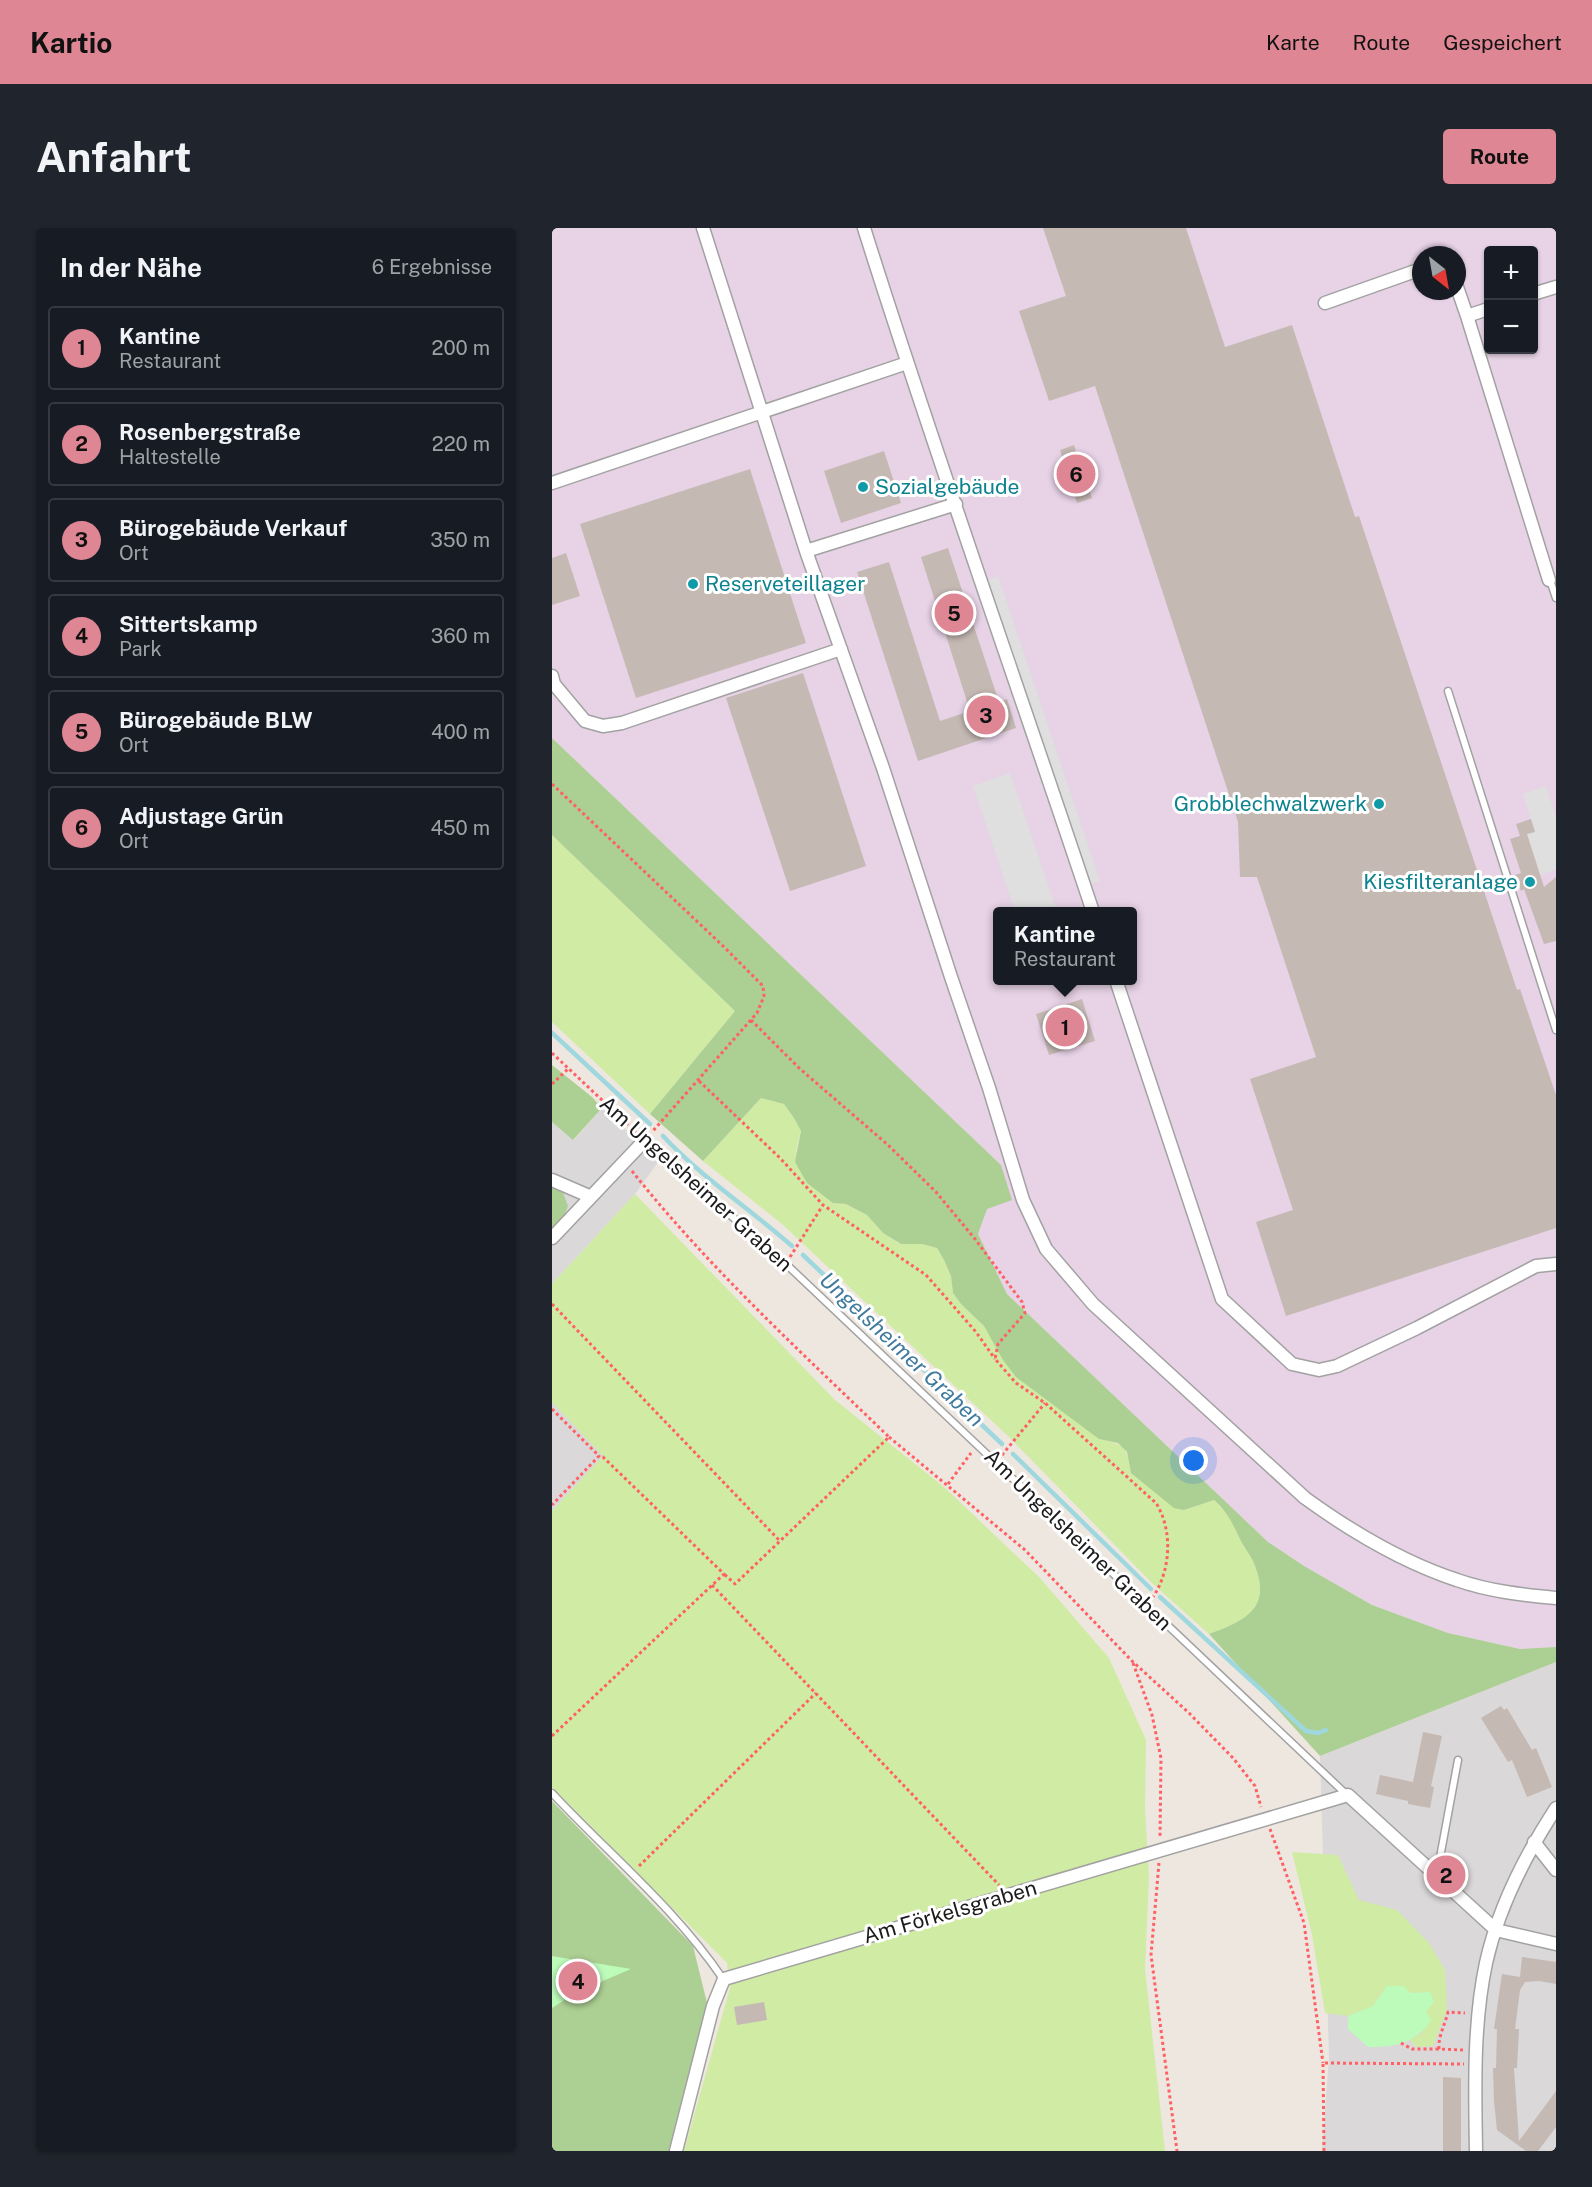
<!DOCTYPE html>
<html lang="de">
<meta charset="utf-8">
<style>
:root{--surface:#171b24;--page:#20242c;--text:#f1f3f6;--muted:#9ea1a6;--line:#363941;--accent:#de8693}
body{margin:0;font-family:"Public Sans",sans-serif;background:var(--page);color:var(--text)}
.controls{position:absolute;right:18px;top:18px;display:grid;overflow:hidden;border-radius:6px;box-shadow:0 2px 4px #0004}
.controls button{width:54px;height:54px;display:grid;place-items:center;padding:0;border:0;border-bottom:2px solid var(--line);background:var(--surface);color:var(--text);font:30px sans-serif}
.compass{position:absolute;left:860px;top:18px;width:54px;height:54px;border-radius:50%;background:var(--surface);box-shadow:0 2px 4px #0004;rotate:149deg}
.you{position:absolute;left:642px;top:1233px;width:21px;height:21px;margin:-15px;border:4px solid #fff;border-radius:50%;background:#1a73e8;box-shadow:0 0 0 9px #1a73e833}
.badge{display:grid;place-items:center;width:39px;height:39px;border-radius:50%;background:var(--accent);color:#111;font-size:20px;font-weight:700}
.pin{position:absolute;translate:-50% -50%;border:3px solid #fff;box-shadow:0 2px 6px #0006}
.popup{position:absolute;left:441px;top:679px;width:144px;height:78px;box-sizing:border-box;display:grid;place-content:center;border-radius:6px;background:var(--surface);filter:drop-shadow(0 2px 4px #0005);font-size:20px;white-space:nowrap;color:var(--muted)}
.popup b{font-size:22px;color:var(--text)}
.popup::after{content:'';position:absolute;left:50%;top:100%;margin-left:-12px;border:12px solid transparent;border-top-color:var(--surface)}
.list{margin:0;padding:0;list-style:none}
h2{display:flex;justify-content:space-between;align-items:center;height:78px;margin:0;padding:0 24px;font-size:26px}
h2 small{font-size:20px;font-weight:400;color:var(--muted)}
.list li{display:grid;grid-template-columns:39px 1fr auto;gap:18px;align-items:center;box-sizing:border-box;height:84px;margin:0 12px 12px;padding:0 12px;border:2px solid var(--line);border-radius:6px}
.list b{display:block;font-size:22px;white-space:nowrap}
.list p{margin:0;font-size:20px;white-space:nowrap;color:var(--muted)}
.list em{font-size:20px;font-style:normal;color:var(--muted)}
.map{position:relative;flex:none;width:1004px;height:1923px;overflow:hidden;border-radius:6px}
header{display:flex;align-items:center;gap:36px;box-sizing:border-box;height:84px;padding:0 30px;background:var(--accent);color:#111}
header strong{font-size:28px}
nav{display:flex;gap:33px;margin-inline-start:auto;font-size:21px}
.intro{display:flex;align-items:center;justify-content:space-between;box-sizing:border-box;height:144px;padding:0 36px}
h1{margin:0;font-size:42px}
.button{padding:15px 27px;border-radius:6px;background:var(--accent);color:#111;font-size:21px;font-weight:700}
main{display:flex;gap:36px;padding:0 36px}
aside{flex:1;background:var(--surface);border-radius:6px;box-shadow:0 2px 4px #0004}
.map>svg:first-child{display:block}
.residential{fill:#dad8d8}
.industrial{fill:#e7d2e6;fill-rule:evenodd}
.grass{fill:#d0eba3}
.forest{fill:#accf93}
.park{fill:#bdfbba}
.parking{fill:#dfdfdf}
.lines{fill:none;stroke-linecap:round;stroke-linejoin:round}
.stream{stroke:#9ed8de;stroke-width:4.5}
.building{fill:#c5b9b4}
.service-casing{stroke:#a2a2a2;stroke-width:9}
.minor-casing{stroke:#a2a2a2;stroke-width:15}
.path{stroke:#ff6064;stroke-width:3;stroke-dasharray:3 3;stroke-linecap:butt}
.service{stroke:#fff;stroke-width:6}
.minor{stroke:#fff;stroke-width:12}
.culture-dot{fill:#0f9aa8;stroke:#fff;stroke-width:2}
.labels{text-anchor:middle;stroke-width:6;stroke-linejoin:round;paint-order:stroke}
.culture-label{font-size:21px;fill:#0d838f;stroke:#fff;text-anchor:start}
.street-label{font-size:21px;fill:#1b1b1b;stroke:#fff}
.water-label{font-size:22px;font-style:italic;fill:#407b9e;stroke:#fff}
</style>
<header>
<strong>Kartio</strong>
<nav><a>Karte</a><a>Route</a><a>Gespeichert</a></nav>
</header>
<div class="intro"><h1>Anfahrt</h1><a class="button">Route</a></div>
<main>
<aside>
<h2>In der Nähe<small>6 Ergebnisse</small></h2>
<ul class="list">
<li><span class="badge">1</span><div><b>Kantine</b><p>Restaurant</p></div><em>200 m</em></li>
<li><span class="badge">2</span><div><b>Rosenbergstraße</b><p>Haltestelle</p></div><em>220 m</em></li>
<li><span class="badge">3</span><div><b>Bürogebäude Verkauf</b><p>Ort</p></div><em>350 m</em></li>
<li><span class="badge">4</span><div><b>Sittertskamp</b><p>Park</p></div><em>360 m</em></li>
<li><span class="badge">5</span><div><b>Bürogebäude BLW</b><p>Ort</p></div><em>400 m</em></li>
<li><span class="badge">6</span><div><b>Adjustage Grün</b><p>Ort</p></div><em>450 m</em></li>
</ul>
</aside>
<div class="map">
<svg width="1004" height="1923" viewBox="0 0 1004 1923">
<rect width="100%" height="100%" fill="#eee7e0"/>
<path class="residential" d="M50 880 107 933 83 966 0 1056V894L22 912Z
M0 1174 52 1228 0 1283Z
M1004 1434V1923H770L777 1829 768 1528Z"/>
<path class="industrial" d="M0 0H1004V1419L968 1421 896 1405 820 1377 752 1338 716 1314 455 1066 426 1006 449 937 0 510ZM936 22H981V122H936ZM869 27H905V63H869ZM446 684H580V752H446Z"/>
<path class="grass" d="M0 607 183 783 98 886 0 794Z
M209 870 232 876 242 890 249 902 244 924 281 975 294 976 315 987 331 1005 348 1016H370L385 1020 392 1032 399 1048 401 1065 409 1076 432 1098 441 1113 547 1211C574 1217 574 1218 579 1245L632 1282 662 1272C677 1286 680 1295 690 1313 694 1322 700 1329 703 1338 720 1381 692 1393 657 1406L601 1356 457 1209 230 996 151 933Z
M83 966 283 1172 392 1259 488 1350 557 1430 594 1512 593 1582 597 1648 593 1741 613 1923H132L178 1760 175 1735 0 1559V1283L51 1228 0 1174V1056Z
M740 1624 786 1627 807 1672 845 1682 877 1715 893 1742 895 1781 881 1818 864 1819 858 1812 870 1805 878 1764 859 1765 835 1758 821 1778 796 1788 773 1785 760 1707Z"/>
<path class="forest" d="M0 510 449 937 460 972 435 981 426 1006 455 1066 716 1314 752 1338 820 1377 896 1405 968 1421 1004 1419V1434L768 1528 657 1406C692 1393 720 1381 703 1338 700 1329 694 1322 689 1313 681 1297 676 1284 662 1272L632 1282 622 1280 579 1245 575 1224 566 1215 547 1211 464 1149 451 1132 432 1098 409 1076 401 1065 399 1048 392 1032 385 1020 370 1016H349L331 1005 315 987 294 976 281 975 255 955 243 934 249 903 242 890 232 876 209 870 151 933 98 886 183 783 0 607Z
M0 837 40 869 50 880 21 912 0 894Z
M0 958 10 962 16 978 10 993 0 1003Z
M0 1573 141 1718 155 1775 118 1923H0Z"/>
<path class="park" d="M0 1728 79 1741 25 1764 0 1780Z
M835 1758H851L859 1765 878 1764 882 1774 874 1783 879 1793C862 1816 843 1819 816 1819L796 1801V1788L821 1778Z"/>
<path class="parking" d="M446 348 548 653 532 658 430 354Z
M458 545 505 683H463L421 558Z
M994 558 1004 590V642L988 647 975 606 983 603 971 566Z"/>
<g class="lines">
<path class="stream" d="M0 805 98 896
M111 908C150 950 198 981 240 1018
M251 1027 450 1216
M461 1226 599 1361
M608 1369 754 1503 766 1505 774 1502"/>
</g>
<path class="building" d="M491 0H634L673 119 740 97 803 289 807 288 965 762 968 761 1004 867V1000L734 1088 704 994 741 982 698 851 764 829 705 649H688L686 594 543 158 497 173 467 83 514 68Z
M522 217 540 270 525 275 508 222Z
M332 223 349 275 289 295 272 243Z
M198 241 254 415 84 470 28 296Z
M396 320 447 474 455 471 464 500 366 533 305 344 337 334 388 493 418 483 369 329Z
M14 325 28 368 0 377V330Z
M251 445 314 638 238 663 174 470Z
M979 591 983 604 975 606 992 659 1004 649V713L992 716 972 661 969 663 963 647 969 645 958 611 968 608 964 596Z
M530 771 543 813 497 827 484 786Z
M949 1478 952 1482 955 1480 980 1522 984 1520 1000 1559 975 1569 960 1532 956 1534 929 1490Z
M871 1504 890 1508 879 1558 882 1559 878 1580 856 1576V1573L824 1566 828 1547 861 1554Z
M970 1729 1004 1734V1756L987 1753 973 1754 968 1762 963 1801H967L965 1840H962L967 1913 1004 1863V1899L986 1923H974L945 1902 942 1873 941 1840H944L945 1801H942L950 1746 968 1749Z
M212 1774 215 1792 185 1797 182 1779Z
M891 1849 909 1850V1923H891Z"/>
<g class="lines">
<g class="service-casing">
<path id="service" d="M998 352 1004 370
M896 463 1004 802
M93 912 234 1036 795 1567
M0 1565C57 1626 124 1681 171 1751
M881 1644 887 1635 906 1532"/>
</g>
<g class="minor-casing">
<path id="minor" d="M151 0 254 323 331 540 399 749 437 860 471 972 494 1021 541 1076 753 1270C800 1304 850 1334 905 1352 936 1363 971 1367 1004 1370
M312 0C384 229 465 455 541 684
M905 59 915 88
M981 66 1004 59
M773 75 869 41
M936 81 915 88 997 352
M0 255 355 135
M254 323 404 276
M0 448 2 456 33 493 51 498 70 495 289 421
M564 752 670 1071 740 1136 767 1142 785 1138 865 1100 984 1038 1004 1036
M0 952 37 968
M0 1010 93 912
M982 1614 1004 1642
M124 1923 161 1778 172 1751 796 1567 944 1702 1004 1716
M924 1923C923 1861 921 1796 934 1735 946 1681 974 1626 1004 1580"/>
</g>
<path class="path" d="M0 556 170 717 211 758 212 768 205 785 101 903
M199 792 247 840 336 917 384 964 423 1011 470 1074 473 1085 446 1116 443 1131 464 1155 493 1175 604 1275C621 1302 619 1342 601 1369
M0 825 84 904
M147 853 228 930 271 977 374 1047 424 1104 443 1131
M0 856 17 840
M80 943C157 1040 249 1124 337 1209L183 1356 172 1346
M238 1029 271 977
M0 1076 227 1312
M0 1181 47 1228 0 1277
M337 1209 473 1322 580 1433 637 1485 681 1530 703 1558 709 1579
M450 1227 493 1175
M396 1256 419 1225
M160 1357 447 1657
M581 1435 600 1487 609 1530 608 1610
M0 1508 172 1346 51 1229 47 1228
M718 1601 752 1695 771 1835
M607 1635 599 1727 625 1923
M87 1638 264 1465
M849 1815 860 1821H887
M911 1822 887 1821C886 1808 893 1797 896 1784L913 1785
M772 1923 771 1835 912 1836"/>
<use href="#service" class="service"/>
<use href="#minor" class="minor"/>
</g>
<g class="culture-dot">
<circle cx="311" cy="259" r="6"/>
<circle cx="141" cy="356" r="6"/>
<circle cx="827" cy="576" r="6"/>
<circle cx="978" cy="654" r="6"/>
</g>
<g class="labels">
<g class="culture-label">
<text x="323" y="266">Sozialgebäude</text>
<text x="153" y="363">Reserveteillager</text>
<text x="815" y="583" text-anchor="end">Grobblechwalzwerk</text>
<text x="966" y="661" text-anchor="end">Kiesfilteranlage</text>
</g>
<g class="street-label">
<text transform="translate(144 956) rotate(42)" y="7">Am Ungelsheimer Graben</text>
<text transform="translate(526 1312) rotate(44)" y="7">Am Ungelsheimer Graben</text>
<text transform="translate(398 1684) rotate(-16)" y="7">Am Förkelsgraben</text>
</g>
<g class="water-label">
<text transform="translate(350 1121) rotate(43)" y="8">Ungelsheimer Graben</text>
</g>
</g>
</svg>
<div class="controls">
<button>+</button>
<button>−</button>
</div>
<svg class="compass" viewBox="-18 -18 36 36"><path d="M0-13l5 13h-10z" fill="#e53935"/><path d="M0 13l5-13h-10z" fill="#9ea1a6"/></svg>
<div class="you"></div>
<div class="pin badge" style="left:513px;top:799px">1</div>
<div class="popup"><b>Kantine</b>Restaurant</div>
<div class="pin badge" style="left:894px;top:1647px">2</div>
<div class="pin badge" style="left:434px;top:487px">3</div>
<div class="pin badge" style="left:26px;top:1753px">4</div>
<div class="pin badge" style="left:402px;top:385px">5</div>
<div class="pin badge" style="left:524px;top:246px">6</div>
</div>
</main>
